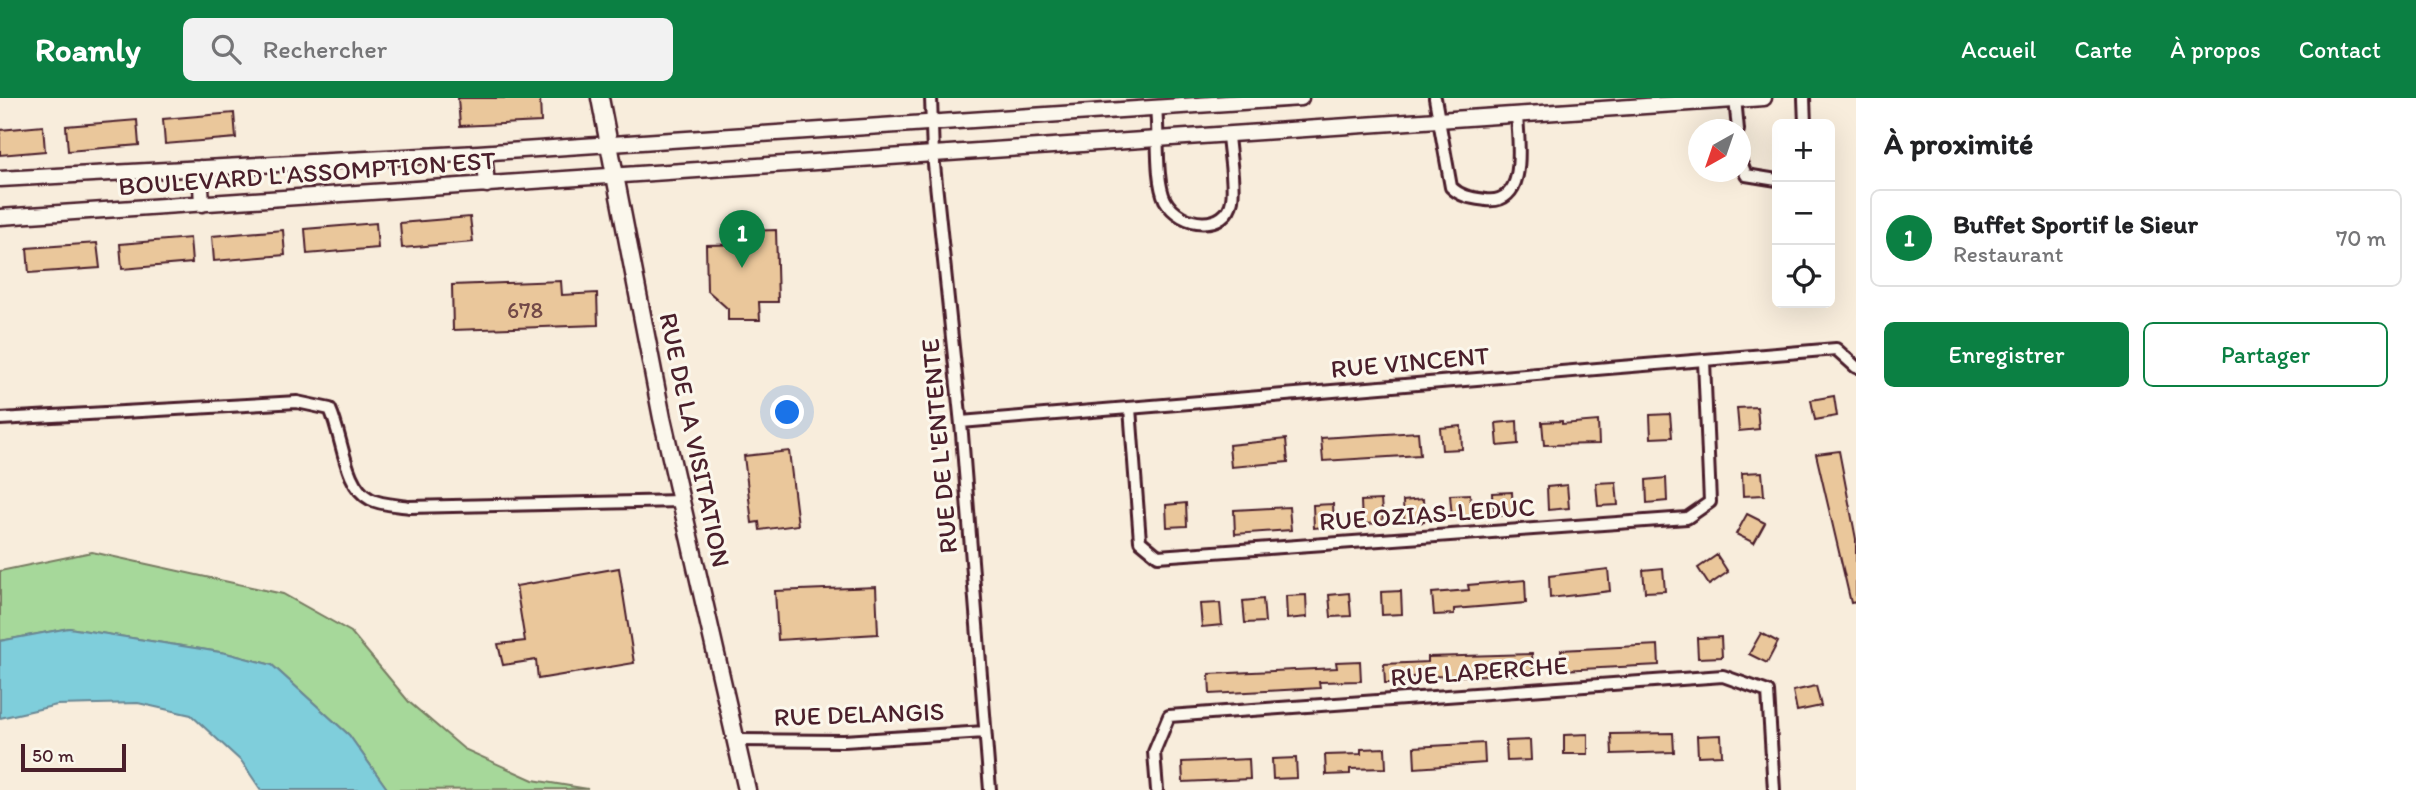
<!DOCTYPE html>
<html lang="fr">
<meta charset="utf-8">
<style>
:root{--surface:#fff;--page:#f2f2f2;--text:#202124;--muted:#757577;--line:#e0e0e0;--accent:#0b8043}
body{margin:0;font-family:Itim,sans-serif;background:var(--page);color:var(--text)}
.controls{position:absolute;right:21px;top:21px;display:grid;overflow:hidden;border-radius:10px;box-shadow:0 7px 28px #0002}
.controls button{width:63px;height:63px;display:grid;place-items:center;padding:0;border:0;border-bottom:2px solid var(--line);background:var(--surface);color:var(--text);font:35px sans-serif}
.compass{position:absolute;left:1688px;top:21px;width:63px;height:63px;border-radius:50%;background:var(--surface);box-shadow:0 7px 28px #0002;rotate:220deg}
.scale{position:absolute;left:21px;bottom:18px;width:105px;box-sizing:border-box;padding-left:7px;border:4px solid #4a1f2b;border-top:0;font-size:19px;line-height:24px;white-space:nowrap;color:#4a1f2b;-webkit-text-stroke:5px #fbf7ec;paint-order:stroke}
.you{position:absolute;left:788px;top:315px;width:24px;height:24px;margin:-18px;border:5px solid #fff;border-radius:50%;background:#1a73e8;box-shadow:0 0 0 10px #1a73e833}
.badge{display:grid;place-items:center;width:46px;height:46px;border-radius:50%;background:var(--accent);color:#fff;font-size:23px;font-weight:700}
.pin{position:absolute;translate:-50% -58px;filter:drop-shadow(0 2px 4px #0008)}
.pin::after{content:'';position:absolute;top:37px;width:24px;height:21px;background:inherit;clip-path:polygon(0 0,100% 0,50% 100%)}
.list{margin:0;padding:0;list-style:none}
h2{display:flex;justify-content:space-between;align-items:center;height:91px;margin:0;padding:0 28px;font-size:30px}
h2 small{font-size:23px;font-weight:400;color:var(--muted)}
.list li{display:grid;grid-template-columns:46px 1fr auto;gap:21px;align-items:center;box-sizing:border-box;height:98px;margin:0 14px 14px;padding:0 14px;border:2px solid var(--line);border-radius:10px}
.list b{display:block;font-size:26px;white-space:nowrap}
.list p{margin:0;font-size:23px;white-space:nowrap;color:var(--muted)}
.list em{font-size:23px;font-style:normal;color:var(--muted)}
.actions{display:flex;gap:14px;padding:21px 28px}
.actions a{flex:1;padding:16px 0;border:2px solid var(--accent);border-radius:10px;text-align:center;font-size:24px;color:var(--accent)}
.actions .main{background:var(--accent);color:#fff}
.icon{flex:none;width:38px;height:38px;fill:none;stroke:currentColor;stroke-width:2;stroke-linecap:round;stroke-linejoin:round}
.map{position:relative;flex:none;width:1856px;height:692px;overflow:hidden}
header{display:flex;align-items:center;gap:42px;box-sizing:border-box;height:98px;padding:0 35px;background:var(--accent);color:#fff}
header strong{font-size:33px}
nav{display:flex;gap:38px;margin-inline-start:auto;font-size:24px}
.search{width:490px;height:63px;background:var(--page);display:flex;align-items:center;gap:18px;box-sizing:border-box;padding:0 24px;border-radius:10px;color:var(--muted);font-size:26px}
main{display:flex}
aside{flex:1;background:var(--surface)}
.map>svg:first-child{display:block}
.green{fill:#a6d89a;stroke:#787c62;stroke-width:2}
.water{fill:#7fcedb;stroke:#6a8895;stroke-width:2}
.building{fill:#eac79b;stroke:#4a1f2b;stroke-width:2}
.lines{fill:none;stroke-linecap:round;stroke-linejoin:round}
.minor-casing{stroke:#4a1f2b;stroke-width:16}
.tertiary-casing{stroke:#4a1f2b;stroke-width:19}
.secondary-casing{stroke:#4a1f2b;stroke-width:21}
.minor{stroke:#fbf7ec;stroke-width:10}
.tertiary{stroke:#fbf7ec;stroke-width:14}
.secondary{stroke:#fbf7ec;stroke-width:16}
.labels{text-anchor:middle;stroke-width:6;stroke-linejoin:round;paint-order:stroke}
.number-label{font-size:23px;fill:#724947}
.street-label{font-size:26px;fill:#4a1f2b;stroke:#fbf7ec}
</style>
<header>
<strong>Roamly</strong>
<div class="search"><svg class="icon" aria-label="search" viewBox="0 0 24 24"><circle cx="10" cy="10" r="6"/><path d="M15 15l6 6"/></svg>Rechercher</div>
<nav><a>Accueil</a><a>Carte</a><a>À propos</a><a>Contact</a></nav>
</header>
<main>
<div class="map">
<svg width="1856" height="692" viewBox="0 0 1856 692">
<rect width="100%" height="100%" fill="#f8eddc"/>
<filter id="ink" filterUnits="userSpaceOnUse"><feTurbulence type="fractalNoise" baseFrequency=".0143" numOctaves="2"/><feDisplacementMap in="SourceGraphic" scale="14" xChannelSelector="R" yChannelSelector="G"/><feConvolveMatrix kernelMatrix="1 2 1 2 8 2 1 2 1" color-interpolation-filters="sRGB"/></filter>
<g filter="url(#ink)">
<path class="green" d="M92 454 283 496 351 534 409 604 464 651 533 682 588 691 388 692 349 637 272 567 226 555 69 530 0 543V473Z"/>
<path class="water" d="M69 530 226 555 272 567 349 637 388 692H261L242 664 191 617 138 605 57 607 0 620V543Z"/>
<path class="building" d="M458 0H540L541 24 460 28Z
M234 15 236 40 165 46 163 21Z
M137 22 139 47 68 53 66 28Z
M43 28 45 53 0 57V32Z
M470 119 473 144 402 150 400 125Z
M376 125 378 150 307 156 305 131Z
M283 132 285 157 214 163 212 138Z
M776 132 778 204H759L760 222H728V211L707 192 706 147 750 146V133Z
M190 140 192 165 122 171 120 146Z
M97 145 100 170 29 175 27 150Z
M561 183 562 197 597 195 598 227 453 232 452 187Z
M1834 298 1837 318 1815 322 1811 302Z
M1757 309 1759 331 1739 333 1737 310Z
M1670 316 1672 339 1651 340 1650 317Z
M1517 323 1518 346 1498 348 1496 325Z
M1562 323V326L1598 323 1599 346 1544 347 1542 324Z
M1461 328 1462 351 1442 352 1440 330Z
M1418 334 1420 357 1323 363 1321 340Z
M1286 341 1288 364 1231 369 1229 347Z
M789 353 798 427 760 432 759 424 752 425 744 358Z
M1839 353 1856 441V504L1851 505 1816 356Z
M1762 374 1764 397 1743 398 1742 375Z
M1666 380 1667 403 1647 405 1646 382Z
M1616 384 1618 407 1598 408 1596 385Z
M1567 387 1569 410 1548 412 1547 389Z
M1512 394 1513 417 1493 418 1492 395Z
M1470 396 1472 419 1452 420 1450 397Z
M1423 401 1424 424 1404 425 1403 403Z
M1381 402 1383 425 1362 426 1361 403Z
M1186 405 1187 428 1167 429 1166 407Z
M1333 406 1334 428 1314 430 1313 407Z
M1289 409 1291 432 1235 436 1234 412Z
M1747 416 1765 425 1754 445 1736 436Z
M1717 457 1728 474 1709 487 1698 470Z
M619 470 634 565 538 581 536 562 503 567 498 546 525 543 516 488Z
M1663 470 1665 493 1645 494 1643 472Z
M1608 471 1610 493 1550 500 1549 478Z
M1525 482 1526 505 1454 511V516L1434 517 1432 495 1469 492 1468 487Z
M876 489 878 536 778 542 775 493Z
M1401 493 1402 516 1382 517 1381 494Z
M1349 495 1351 518 1331 519 1329 497Z
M1306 497 1307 519 1287 521 1286 498Z
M1263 501 1265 524 1245 525 1243 503Z
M1220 505 1222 527 1202 529 1200 506Z
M1761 535 1778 544 1767 565 1749 556Z
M1721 539 1722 559 1698 560 1697 540Z
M1658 547 1659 567 1562 572 1561 552Z
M1532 556 1533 576 1409 579V585H1385L1384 566 1428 564V559Z
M1360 563 1361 583 1319 584 1320 590 1210 596 1209 576 1337 570 1336 564Z
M1816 588 1821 608 1797 613 1793 593Z
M1673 635 1674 654 1612 656 1611 636Z
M1588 636V656H1564V637Z
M1721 637 1722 657 1698 658 1697 638Z
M1530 642 1531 662 1507 663 1506 643Z
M1484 645 1485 665 1415 670 1414 649Z
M1385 650 1386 670 1350 671V676L1326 677 1325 657 1361 656V651Z
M1296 660 1297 680 1273 681 1272 661Z
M1249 661 1250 681 1183 684 1182 664Z"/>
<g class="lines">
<g class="minor-casing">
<path id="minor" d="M931 0 933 57 962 336 990 692
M1435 0 1451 89C1461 99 1472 100 1486 102 1529 107 1518 43 1517 17
M1735 0 1738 32
M1804 0 1805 26
M1156 10C1159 35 1155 82 1165 102 1181 131 1227 133 1232 102 1235 86 1229 55 1228 37
M1741 64 1746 77 1777 82
M1130 310 1140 443 1158 458 1687 420 1710 404 1704 263
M0 321 297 304 330 311C343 339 344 388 370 401 381 407 398 407 409 409L681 403
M961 324 1836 251 1856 269
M736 642 844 643 985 634
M1157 692 1154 654 1169 618 1723 578 1768 594 1774 692"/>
</g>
<g class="tertiary-casing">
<path id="tertiary" d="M484 55 487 87
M200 70 202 106
M0 81 478 55 1301 0
M0 119 1764 0"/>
</g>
<g class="secondary-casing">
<path id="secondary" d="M600 0 662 320 747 692"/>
</g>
<use href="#minor" class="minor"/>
<use href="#tertiary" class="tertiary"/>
<use href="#secondary" class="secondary"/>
</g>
</g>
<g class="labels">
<g class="number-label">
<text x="525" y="220">678</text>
</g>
<g class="street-label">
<text transform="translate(307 75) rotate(-4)" y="9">BOULEVARD L'ASSOMPTION EST</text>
<text transform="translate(1410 264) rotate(-5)" y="9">RUE VINCENT</text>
<text transform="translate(695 342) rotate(78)" y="9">RUE DE LA VISITATION</text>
<text transform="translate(939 348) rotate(-95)" y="9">RUE DE L'ENTENTE</text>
<text transform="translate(1427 416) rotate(-4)" y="9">RUE OZIAS-LEDUC</text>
<text transform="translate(1479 573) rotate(-4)" y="9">RUE LAPERCHE</text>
<text transform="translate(859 616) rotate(-2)" y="9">RUE DELANGIS</text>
</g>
</g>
</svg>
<div class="controls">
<button>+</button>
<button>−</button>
<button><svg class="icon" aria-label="locate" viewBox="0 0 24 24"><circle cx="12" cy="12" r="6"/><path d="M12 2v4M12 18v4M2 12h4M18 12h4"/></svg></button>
</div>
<svg class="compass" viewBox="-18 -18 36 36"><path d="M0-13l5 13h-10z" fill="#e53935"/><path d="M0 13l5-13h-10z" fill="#757577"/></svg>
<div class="scale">50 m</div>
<div class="you"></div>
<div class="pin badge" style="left:742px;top:170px">1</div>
</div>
<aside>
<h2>À proximité<small></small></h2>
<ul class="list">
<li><span class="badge">1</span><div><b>Buffet Sportif le Sieur</b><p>Restaurant</p></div><em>70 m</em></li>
</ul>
<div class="actions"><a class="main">Enregistrer</a><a>Partager</a></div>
</aside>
</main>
